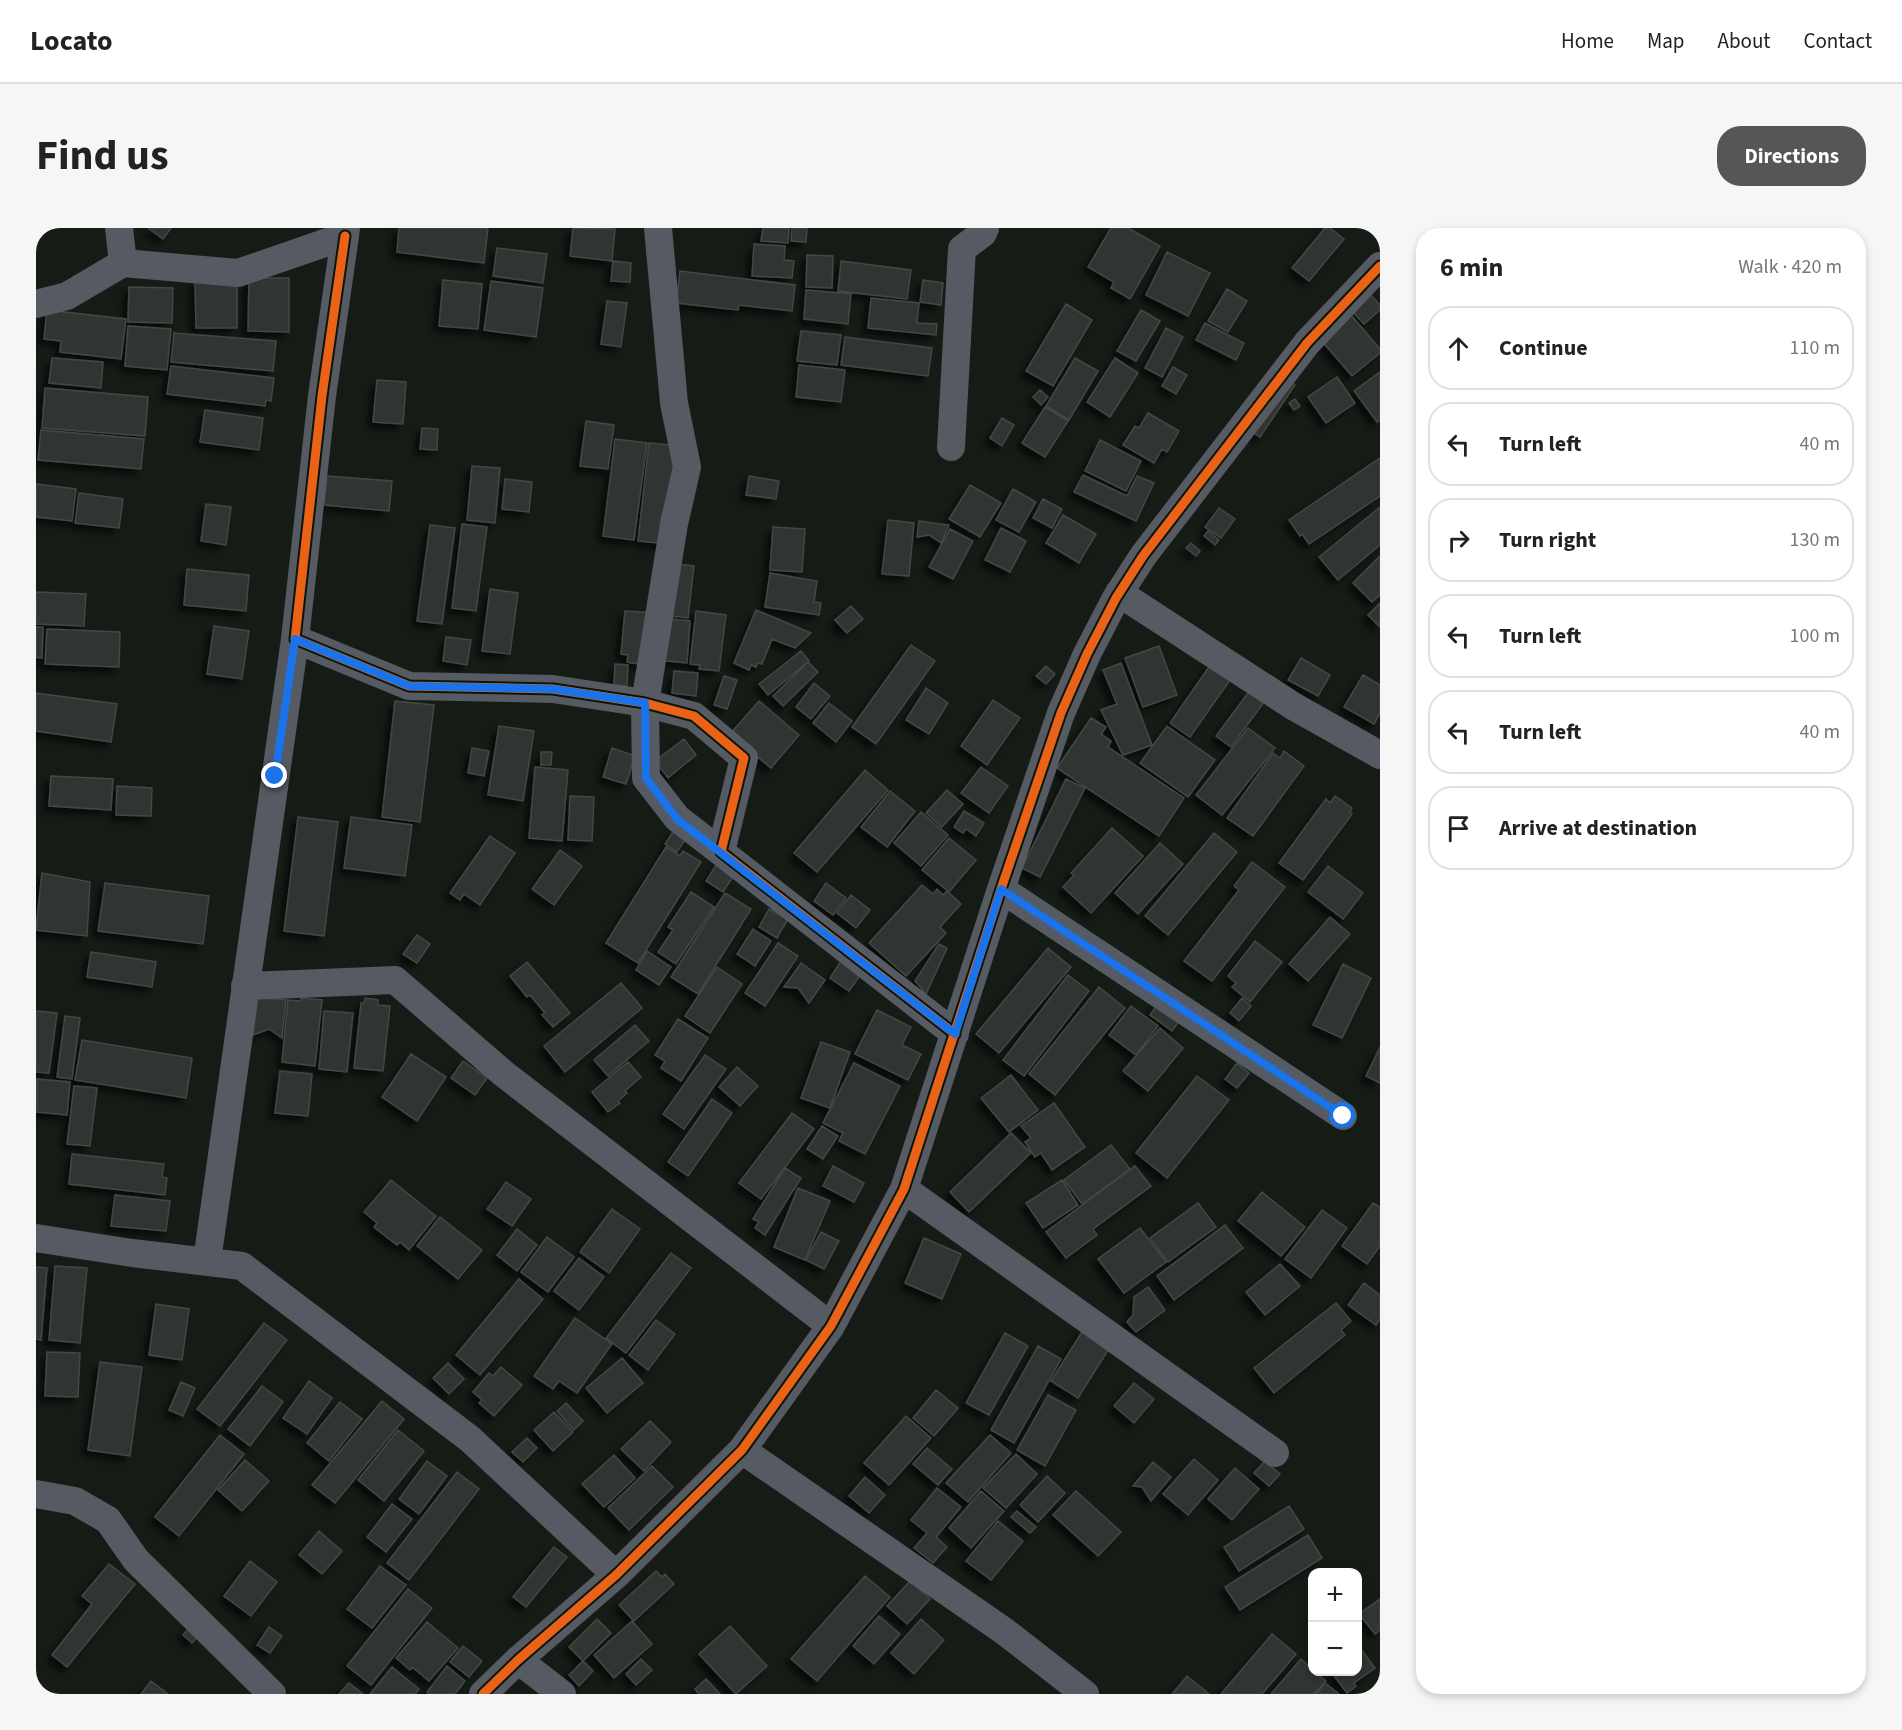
<!DOCTYPE html>
<meta charset="utf-8">
<style>
:root{--surface:#fff;--page:#f6f6f6;--text:#222;--muted:#767676;--line:#e0e0e0;--accent:#545754}
body{margin:0;font-family:"Source Sans 3",sans-serif;background:var(--page);color:var(--text)}
.controls{position:absolute;right:18px;bottom:18px;display:grid;overflow:hidden;border-radius:12px;box-shadow:0 3px 9px #0003}
.controls button{width:54px;height:54px;display:grid;place-items:center;padding:0;border:0;border-bottom:2px solid var(--line);background:var(--surface);color:var(--text);font:30px sans-serif}
.stop{position:absolute;width:18px;height:18px;margin:-14px;border:4px solid #1a73e8;border-radius:50%;background:#fff}
.stop.end{background:#1a73e8;border-color:#fff;box-shadow:0 2px 6px #0008}
.list{margin:0;padding:0;list-style:none}
h2{display:flex;justify-content:space-between;align-items:center;height:78px;margin:0;padding:0 24px;font-size:26px}
h2 small{font-size:20px;font-weight:400;color:var(--muted)}
.list li{display:grid;grid-template-columns:39px 1fr auto;gap:18px;align-items:center;box-sizing:border-box;height:84px;margin:0 12px 12px;padding:0 12px;border:2px solid var(--line);border-radius:24px}
.list b{display:block;font-size:22px;white-space:nowrap}
.list em{font-size:20px;font-style:normal;color:var(--muted)}
.icon{flex:none;width:33px;height:33px;fill:none;stroke:currentColor;stroke-width:2;stroke-linecap:round;stroke-linejoin:round}
.map{position:relative;flex:none;width:1344px;height:1466px;overflow:hidden;border-radius:24px}
header{display:flex;align-items:center;gap:36px;box-sizing:border-box;height:84px;padding:0 30px;background:var(--surface);border-bottom:2px solid var(--line)}
header strong{font-size:28px}
nav{display:flex;gap:33px;margin-inline-start:auto;font-size:21px}
.intro{display:flex;align-items:center;justify-content:space-between;box-sizing:border-box;height:144px;padding:0 36px}
h1{margin:0;font-size:42px}
.button{padding:15px 27px;border-radius:24px;background:var(--accent);color:#fff;font-size:21px;font-weight:700}
main{display:flex;gap:36px;padding:0 36px}
aside{flex:1;background:var(--surface);border-radius:24px;box-shadow:0 3px 9px #0003}
.map>svg:first-child{display:block}
.building{fill:#2f3530;stroke:#424843;stroke-width:1.5;filter:url(#shadow)}
.lines{fill:none;stroke-linecap:round;stroke-linejoin:round}
.minor{stroke:#565a62;stroke-width:28}
.cycleway-casing{stroke:#09160b;stroke-width:13}
.cycleway{stroke:#ea6118;stroke-width:9}
.route{stroke:#1a73e8;stroke-width:8}
</style>
<header>
<strong>Locato</strong>
<nav><a>Home</a><a>Map</a><a>About</a><a>Contact</a></nav>
</header>
<div class="intro"><h1>Find us</h1><a class="button">Directions</a></div>
<main>
<div class="map">
<svg width="1344" height="1466" viewBox="0 0 1344 1466">
<defs>
<filter id="shadow"><feDropShadow dx="-5.5" dy="5.5" stdDeviation="3" flood-color="#0009"/></filter>
</defs>
<rect width="100%" height="100%" fill="#151c16"/>
<path class="building" d="M112 0H135L127 11Z
M363 0H452L448 35 361 24Z
M537 0 579 1 576 33 534 28Z
M727 0H753L752 15 725 13Z
M756 0H771L770 14 755 13Z
M1075 0H1092L1124 18 1094 71 1075 60 1078 54 1052 39Z
M1289 0H1294L1308 11 1273 53 1256 40Z
M718 16 749 18 748 32 758 33 756 50 716 48Z
M461 20 511 26 507 55 457 48Z
M1131 24 1174 45 1152 88 1110 67Z
M771 27 797 28 796 60 770 59Z
M577 33 595 35 594 54 575 53Z
M805 33 875 42 871 71 802 63Z
M644 43 759 57 756 83 703 77 702 82 640 75Z
M213 50H253V104L212 103Z
M407 52 446 56 442 101 403 98Z
M887 52 907 55 905 77 884 74Z
M159 53H201V100H160Z
M455 53 507 60 500 109 448 102Z
M93 59 137 60 136 95 92 94Z
M1191 61 1211 73 1192 104 1172 93Z
M770 62 815 66 812 96 768 91Z
M1333 65 1344 77V82L1328 96 1315 82Z
M835 70 883 75 881 95 901 96 900 107 832 100Z
M571 73 591 75 585 119 565 116Z
M1030 76 1056 92 1017 158 990 143Z
M11 82 90 91 85 131 24 124 25 113 8 111Z
M1105 82 1124 93 1100 133 1081 123Z
M1315 87 1344 121V125L1316 148 1285 112Z
M1169 95 1208 115 1200 132 1160 112Z
M92 98 135 101 131 142 89 138Z
M1130 100 1147 109 1126 149 1109 140Z
M765 103 805 107 801 137 761 133Z
M138 105 240 113 237 143 135 134Z
M809 109 896 120 892 148 805 137Z
M16 130 67 134 65 160 13 155Z
M1039 130 1062 143 1033 192 1010 178Z
M1079 130 1102 145 1074 189 1051 174Z
M763 137 809 142 805 174 760 169Z
M135 138 238 150 235 173 230 172 229 178 131 166Z
M1137 139 1151 147 1140 166 1126 158Z
M1344 144V192L1341 194 1318 163Z
M1243 146 1259 157 1224 209 1207 198Z
M1301 149 1319 175 1290 195 1272 169Z
M341 152 370 154 367 196 337 194Z
M9 160 112 169 109 208 6 200Z
M1004 162 1012 169 1005 177 997 169Z
M1259 171 1264 178 1258 182 1253 175Z
M1009 179 1032 193 1009 229 986 215Z
M169 182 227 190 223 222 164 214Z
M1112 185 1143 203 1131 224 1126 221 1118 235 1087 217 1099 198 1103 200Z
M966 190 978 197 966 218 954 210Z
M550 193 578 197 572 241 544 238Z
M386 200 402 201 401 222 384 221Z
M5 202 108 211 105 241 2 232Z
M579 211 611 215 598 312 567 308Z
M1064 212 1105 233 1090 263 1049 243Z
M613 215 645 218 633 316 602 313Z
M1344 230V268L1273 316 1266 306 1264 308 1253 292Z
M436 238 464 240 459 295 431 292Z
M1047 247 1091 268 1101 248 1118 255 1100 293 1038 264Z
M291 248 356 253 353 283 288 277Z
M713 248 743 253 740 271 710 267Z
M469 251 496 254 493 284 466 281Z
M0 256 40 261 36 293 0 289Z
M934 257 965 275 944 309 913 291Z
M977 261 1000 274 983 304 960 292Z
M43 265 87 271 83 300 39 295Z
M1007 271 1026 281 1016 300 997 290Z
M170 276 195 279 190 317 165 313Z
M1344 279V317L1302 352 1283 329Z
M1183 280 1199 291 1185 310 1169 299Z
M1027 287 1060 306 1043 335 1010 315Z
M852 292 878 295 873 348 846 346Z
M883 293 913 297 905 315 893 307 881 309Z
M426 296 451 299 440 383 416 380Z
M394 297 419 300 406 396 381 393Z
M737 299 769 301 766 344 734 342Z
M965 300 990 313 974 344 949 332Z
M914 301 937 313 917 351 893 339Z
M1172 303 1183 312 1179 317 1168 308Z
M1155 315 1164 323 1160 328 1150 320Z
M1344 328V367L1336 374 1317 355Z
M633 335 658 338 652 390 626 387Z
M151 341 213 347 210 383 148 377Z
M734 345 781 353 778 374 785 375 783 387 729 379Z
M454 361 482 365 474 426 446 423Z
M0 364 50 366 48 398 0 396Z
M1344 375V399L1332 387Z
M815 378 827 391 811 405 799 392Z
M720 382 775 405 759 420 736 411 726 436 722 435 720 439 715 437 713 442 698 435Z
M589 383 618 385 614 437 595 435 591 434 592 427 585 426Z
M660 383 690 387 683 443 663 441 664 437 654 436Z
M625 390 654 393 651 435 621 432Z
M178 398 213 403 206 451 171 446Z
M0 399H7L6 430 0 429Z
M11 401 84 404 83 439 9 436Z
M410 409 435 412 431 437 407 433Z
M875 417 899 433 840 516 816 499Z
M1123 418 1141 467 1107 479 1089 430Z
M765 423 773 433 732 467 723 456Z
M1265 430 1294 447 1282 468 1252 452Z
M1177 433 1197 448 1154 509 1134 495Z
M772 434 782 444 747 478 737 468Z
M1085 435 1116 517 1087 527 1065 482 1081 476 1067 442Z
M579 436 592 437 591 458 578 457Z
M1010 438 1019 446 1010 456 1000 448Z
M638 443 662 445 660 468 636 465Z
M1327 447 1344 457V485L1338 496 1308 479Z
M688 448 701 452 691 481 678 477Z
M778 455 794 468 775 491 760 479Z
M890 460 912 475 893 506 870 492Z
M1214 462 1229 473 1195 519 1180 508Z
M0 465 81 476 75 514 0 503Z
M957 472 984 490 951 537 925 518Z
M359 473 398 477 384 594 346 589Z
M723 473 763 507 735 540 694 506Z
M793 475 816 493 800 514 777 495Z
M1055 490 1070 499 1065 506 1075 513 1072 519 1148 570 1123 608 1021 540Z
M463 498 498 503 487 573 452 567Z
M1131 498 1179 532 1152 569 1104 535Z
M1212 500 1239 520 1186 587 1160 567Z
M648 511 660 527 632 550 619 533Z
M436 520 453 523 448 548 432 545Z
M576 520 599 528 590 556 567 549Z
M1248 523 1268 538 1217 608 1191 590 1237 525 1244 530Z
M505 524H516L515 537H505Z
M499 539 532 542 526 613 493 610Z
M945 539 972 558 953 585 925 565Z
M829 542 852 562 781 644 758 625Z
M15 548 77 551 75 582 13 578Z
M1030 551 1049 560 1004 649 986 640Z
M81 558 116 560 115 588 80 587Z
M911 562 927 576 906 599 890 585Z
M854 563 879 583 851 619 825 599Z
M534 568 558 569 556 613 532 612Z
M1299 568 1316 580 1314 584 1316 586 1267 652 1243 635 1290 571 1294 575Z
M928 583 948 595 940 608 930 601 927 605 918 599Z
M885 584 912 607 885 638 858 615Z
M262 589 302 594 288 708 248 703Z
M315 589 376 597 369 648 308 640Z
M1076 600 1107 628 1055 685 1027 659 1038 647 1035 645Z
M639 601 651 609 641 624 629 616Z
M1178 605 1201 624 1132 707 1109 688Z
M454 608 479 625 444 677 428 666 424 672 414 665Z
M913 610 940 632 913 664 886 642Z
M1124 615 1147 636 1102 686 1079 665Z
M630 619 644 628 647 623 665 634 602 735 570 715Z
M524 622 546 638 518 677 496 661Z
M1216 634 1249 659 1176 753 1148 733 1203 662 1198 658Z
M681 636 698 647 687 664 670 653Z
M1292 638 1327 665 1307 691 1272 664Z
M6 645 54 654 51 708 0 702Z
M69 655 173 668 167 716 62 703Z
M790 655 810 670 797 687 778 673Z
M886 657 897 666 901 661 907 667 911 663 925 676 904 699 910 705 870 748 833 715Z
M655 664 678 679 640 736 622 724 637 702 632 699Z
M689 665 715 681 662 766 635 749Z
M815 667 834 682 820 700 801 685Z
M733 681 752 691 741 710 723 699Z
M1294 689 1314 706 1272 753 1253 736Z
M717 701 735 713 719 738 701 726Z
M381 707 394 716 381 735 367 726Z
M1219 713 1246 734 1214 774 1196 759 1200 755 1192 748Z
M742 715 762 728 729 778 709 765Z
M903 716 911 720 890 766 879 753Z
M1012 720 1035 739 963 825 940 806Z
M611 723 635 739 623 757 600 742Z
M55 724 120 734 116 759 51 749Z
M805 733 825 746 813 763 794 750Z
M491 734 534 785 517 799 506 787 509 785 494 767 491 769 474 748Z
M765 735 789 752 773 775 762 760 748 759Z
M1307 736 1335 750 1306 810 1277 797Z
M681 739 706 756 674 805 649 788Z
M1032 747 1053 763 988 848 967 832Z
M585 755 606 780 529 844 508 818Z
M1063 759 1089 780 1019 867 993 846Z
M221 769 250 772 246 810 233 801 217 807Z
M265 770 286 772 279 838 246 834 252 772 264 773Z
M329 770 342 772V777L354 778 347 843 318 840 325 775H328Z
M1206 770 1215 778 1203 793 1194 785Z
M1124 773 1146 789 1136 803 1114 787Z
M1095 778 1122 798 1100 827 1073 807Z
M841 782 875 799 866 817 885 826 872 852 819 826Z
M0 783 21 785 13 845 0 844Z
M288 783 317 785 311 844 283 841Z
M29 788 44 790 36 851 21 849Z
M642 791 672 810 645 853 625 840 629 833 619 827Z
M599 797 613 813 572 848 558 832Z
M1124 800 1147 820 1112 863 1087 843Z
M46 812 156 830 150 870 39 852Z
M785 814 814 824 794 880 765 870Z
M1344 819V855L1330 848Z
M375 826 410 849 381 893 346 869Z
M669 827 690 841 648 901 627 886Z
M427 833 451 850 439 867 415 850Z
M592 834 605 849 589 863 591 865 582 873 584 875 572 884 556 864Z
M818 835 864 858 829 926 803 913 807 905 787 895Z
M1201 835 1213 845 1201 860 1189 851Z
M701 839 722 858 704 878 683 859Z
M244 843 276 846 272 888 239 885Z
M975 847 1002 882 973 904 945 870Z
M1161 848 1193 872 1131 950 1100 925Z
M1 851 34 854 31 887 1 884Z
M38 858 61 860 54 918 31 916Z
M676 871 696 885 652 948 632 934Z
M1018 875 1049 919 1016 942 1005 925 999 929 989 914 995 910 985 898Z
M756 885 778 901 725 971 703 955Z
M786 898 802 908 787 931 771 921Z
M975 905 995 925 933 984 914 964Z
M1075 917 1094 941 1046 976 1028 952Z
M36 926 128 936 126 949 131 950 129 967 33 956Z
M797 938 828 955 818 974 787 958Z
M1099 938 1115 958 1057 1001 1061 1007 1030 1030 1010 1004Z
M749 940 765 950 729 1007 719 1000 723 994 717 991Z
M355 952 400 988 373 1022 364 1014 361 1017 338 999 341 995 328 984Z
M1026 952 1042 977 1007 1000 990 975Z
M470 954 495 971 476 998 451 981Z
M762 960 794 973 769 1032 738 1019Z
M1226 964 1269 999 1245 1028 1202 993Z
M79 967 134 973 130 1003 75 998Z
M1162 975 1180 999 1132 1034 1114 1010Z
M1337 975 1344 979V1018L1331 1036 1306 1018Z
M576 981 604 1001 573 1045 544 1024Z
M1286 982 1311 1000 1275 1050 1249 1031Z
M404 989 446 1022 422 1051 381 1018Z
M1189 997 1207 1020 1138 1072 1121 1048Z
M1104 1000 1130 1034 1088 1065 1062 1031Z
M481 1001 501 1017 481 1043 461 1027Z
M785 1004 803 1013 788 1041 770 1032Z
M511 1009 538 1029 512 1064 485 1044Z
M888 1010 925 1026 906 1071 869 1055Z
M635 1025 655 1040 590 1125 570 1110Z
M543 1030 568 1049 543 1082 518 1063Z
M1244 1036 1264 1058 1229 1087 1210 1064Z
M19 1038 51 1040 44 1115 13 1112Z
M0 1039 11 1040 5 1112 0 1111Z
M483 1051 507 1071 444 1147 420 1127Z
M1328 1055 1344 1067V1091L1340 1097 1312 1077Z
M1112 1059 1129 1082 1100 1104 1091 1094 1097 1087 1098 1069Z
M1300 1075 1315 1093 1305 1102 1309 1107 1238 1165 1218 1140Z
M120 1076 153 1081 146 1132 113 1127Z
M539 1090 576 1116 541 1165 523 1153 517 1161 498 1148Z
M620 1092 639 1106 612 1142 593 1127Z
M228 1095 251 1112 184 1198 161 1181Z
M1049 1099 1076 1116 1042 1170 1015 1153Z
M969 1105 992 1118 953 1187 930 1175Z
M1002 1118 1025 1131 978 1215 955 1202Z
M11 1124 44 1125 42 1169 9 1168Z
M586 1130 607 1155 571 1185 550 1160Z
M64 1134 106 1139 94 1228 52 1222Z
M412 1135 428 1151 413 1166 397 1150Z
M465 1139 486 1157 458 1188 443 1175 446 1172 437 1164 453 1145 457 1148Z
M273 1153 296 1170 271 1206 247 1190Z
M145 1154 159 1160 147 1188 133 1182Z
M1098 1155 1118 1171 1098 1195 1078 1178Z
M226 1158 247 1174 214 1218 192 1201Z
M900 1162 922 1180 898 1208 877 1190Z
M1012 1167 1040 1182 1009 1238 981 1222Z
M346 1173 368 1191 299 1275 276 1257Z
M304 1174 326 1191 293 1233 271 1215Z
M530 1175 547 1193 538 1202 521 1183Z
M518 1184 537 1204 517 1223 498 1202Z
M870 1188 895 1210 853 1257 828 1235Z
M614 1193 635 1214 608 1243 585 1221Z
M362 1202 388 1223 348 1273 322 1252Z
M184 1207 208 1226 143 1308 119 1289Z
M954 1207 975 1225 932 1274 910 1255Z
M491 1210 501 1220 487 1234 476 1224Z
M891 1220 916 1241 902 1257 877 1236Z
M980 1226 1001 1246 970 1280 947 1260Z
M578 1227 599 1250 568 1279 546 1256Z
M1158 1231 1182 1252 1152 1287 1127 1266Z
M209 1232 233 1253 206 1283 182 1262Z
M391 1233 411 1248 383 1286 363 1271Z
M1229 1233 1244 1246 1233 1258 1218 1245Z
M1117 1234 1135 1249 1115 1273 1106 1259 1097 1258Z
M616 1238 637 1259 593 1302 572 1280Z
M1199 1240 1223 1261 1196 1292 1172 1271Z
M421 1244 443 1261 373 1352 351 1335Z
M1011 1248 1029 1265 1002 1294 984 1277Z
M829 1249 849 1267 833 1285 813 1268Z
M901 1260 925 1279 900 1309 911 1319 897 1335 878 1320 891 1305 875 1292Z
M945 1263 968 1283 935 1320 913 1300Z
M1040 1263 1085 1304 1062 1328 1017 1287Z
M356 1276 376 1291 350 1324 331 1309Z
M1253 1278 1268 1301 1203 1343 1188 1319Z
M981 1283 1000 1299 994 1305 975 1289Z
M962 1293 987 1313 955 1352 930 1333Z
M283 1303 306 1323 286 1346 263 1327Z
M1272 1307 1286 1330 1204 1382 1189 1359Z
M518 1319 531 1329 490 1379 477 1369Z
M214 1333 241 1354 215 1388 188 1368Z
M73 1336 99 1356 31 1439 16 1427 56 1376 46 1368Z
M344 1338 370 1357 336 1400 311 1381Z
M620 1343 626 1349 629 1346 638 1356 598 1393 583 1377Z
M829 1348 854 1369 781 1453 755 1431Z
M874 1353 894 1371 871 1396 851 1378Z
M372 1361 396 1380 335 1457 311 1438Z
M1344 1371V1402L1339 1406 1323 1386Z
M843 1388 864 1406 838 1436 817 1418Z
M561 1391 575 1405 547 1433 533 1419Z
M885 1391 908 1412 878 1446 855 1425Z
M596 1393 616 1416 578 1450 558 1427Z
M391 1394 422 1420 393 1453 376 1439 374 1442 360 1430Z
M157 1395 166 1403 156 1415 147 1407Z
M694 1398 731 1438 700 1466 663 1426Z
M233 1399 246 1408 234 1425 221 1417Z
M1236 1406 1260 1426 1226 1466H1185Z
M1322 1417 1339 1440 1318 1455 1320 1458 1311 1465 1295 1444H1322Z
M427 1418 446 1433 433 1449 414 1434Z
M605 1431 616 1442 600 1457 590 1446Z
M1265 1431 1276 1441V1444H1279L1290 1453 1278 1466H1235Z
M547 1433 557 1443 543 1458 533 1447Z
M411 1438 429 1453 419 1466H394L391 1464Z
M356 1439 383 1461 379 1466H334Z
M1151 1448 1173 1466H1136Z
M670 1451 684 1466H663L659 1461Z
M115 1453 132 1466H105Z
M313 1455 327 1466H303Z
M1289 1455 1303 1466H1280Z"/>
<g class="lines">
<path class="minor" d="M622 0 638 175 651 239 638 296 609 475 610 550 641 590 685 624
M309 8 286 168 259 411 373 458 517 461 609 475 658 488 708 530 685 624 919 806
M87 35 202 45 309 8 310 0
M0 76 31 68 87 35 83 0
M915 219 926 21 947 5 949 0
M1083 365 1257 478 1344 527
M965 661 1307 888
M209 758 359 752 468 846 795 1098
M868 961 1239 1225
M0 1010 96 1025 206 1038 434 1211 580 1347
M171 1033 259 411
M706 1222 968 1403 1049 1466
M0 1266 39 1273 72 1292 100 1332 236 1466
M482 1432 526 1466
M447 1466 482 1432 580 1347 706 1222 795 1098 868 961 965 661 1025 485 1051 426 1080 370 1107 328 1271 115 1344 38"/>
<g class="cycleway-casing">
<path id="cycleway" d="M309 8 286 168 259 411 373 458 517 461 609 475 658 488 708 530 685 624 919 806
M447 1466 482 1432 580 1347 706 1222 795 1098 868 961 965 661 1025 485 1051 426 1080 370 1107 328 1271 115 1344 38"/>
</g>
<use href="#cycleway" class="cycleway"/>
</g>
<g class="lines">
<path class="route" d="M239 548 259 411 373 458 517 461 609 475 610 550 641 591 919 806 965 661 1307 888"/>
</g>
</svg>
<div class="controls">
<button>+</button>
<button>−</button>
</div>
<div class="stop" style="left:1307px;top:888px"></div>
<div class="stop end" style="left:239px;top:548px"></div>
</div>
<aside>
<h2>6 min<small>Walk · 420 m</small></h2>
<ul class="list">
<li><svg class="icon" aria-label="ahead" viewBox="0 0 24 24"><path d="M12 20V5M6 11l6-6 6 6"/></svg><div><b>Continue</b></div><em>110 m</em></li>
<li><svg class="icon" aria-label="left" viewBox="0 0 24 24"><path d="M17 20v-9H6M10 6l-5 5 5 5"/></svg><div><b>Turn left</b></div><em>40 m</em></li>
<li><svg class="icon" aria-label="right" viewBox="0 0 24 24"><path d="M7 20v-9h11M14 6l5 5-5 5"/></svg><div><b>Turn right</b></div><em>130 m</em></li>
<li><svg class="icon" aria-label="left" viewBox="0 0 24 24"><path d="M17 20v-9H6M10 6l-5 5 5 5"/></svg><div><b>Turn left</b></div><em>100 m</em></li>
<li><svg class="icon" aria-label="left" viewBox="0 0 24 24"><path d="M17 20v-9H6M10 6l-5 5 5 5"/></svg><div><b>Turn left</b></div><em>40 m</em></li>
<li><svg class="icon" aria-label="arrive" viewBox="0 0 24 24"><path d="M6 21V4h12l-3 4 3 4H6"/></svg><div><b>Arrive at destination</b></div></li>
</ul>
</aside>
</main>
